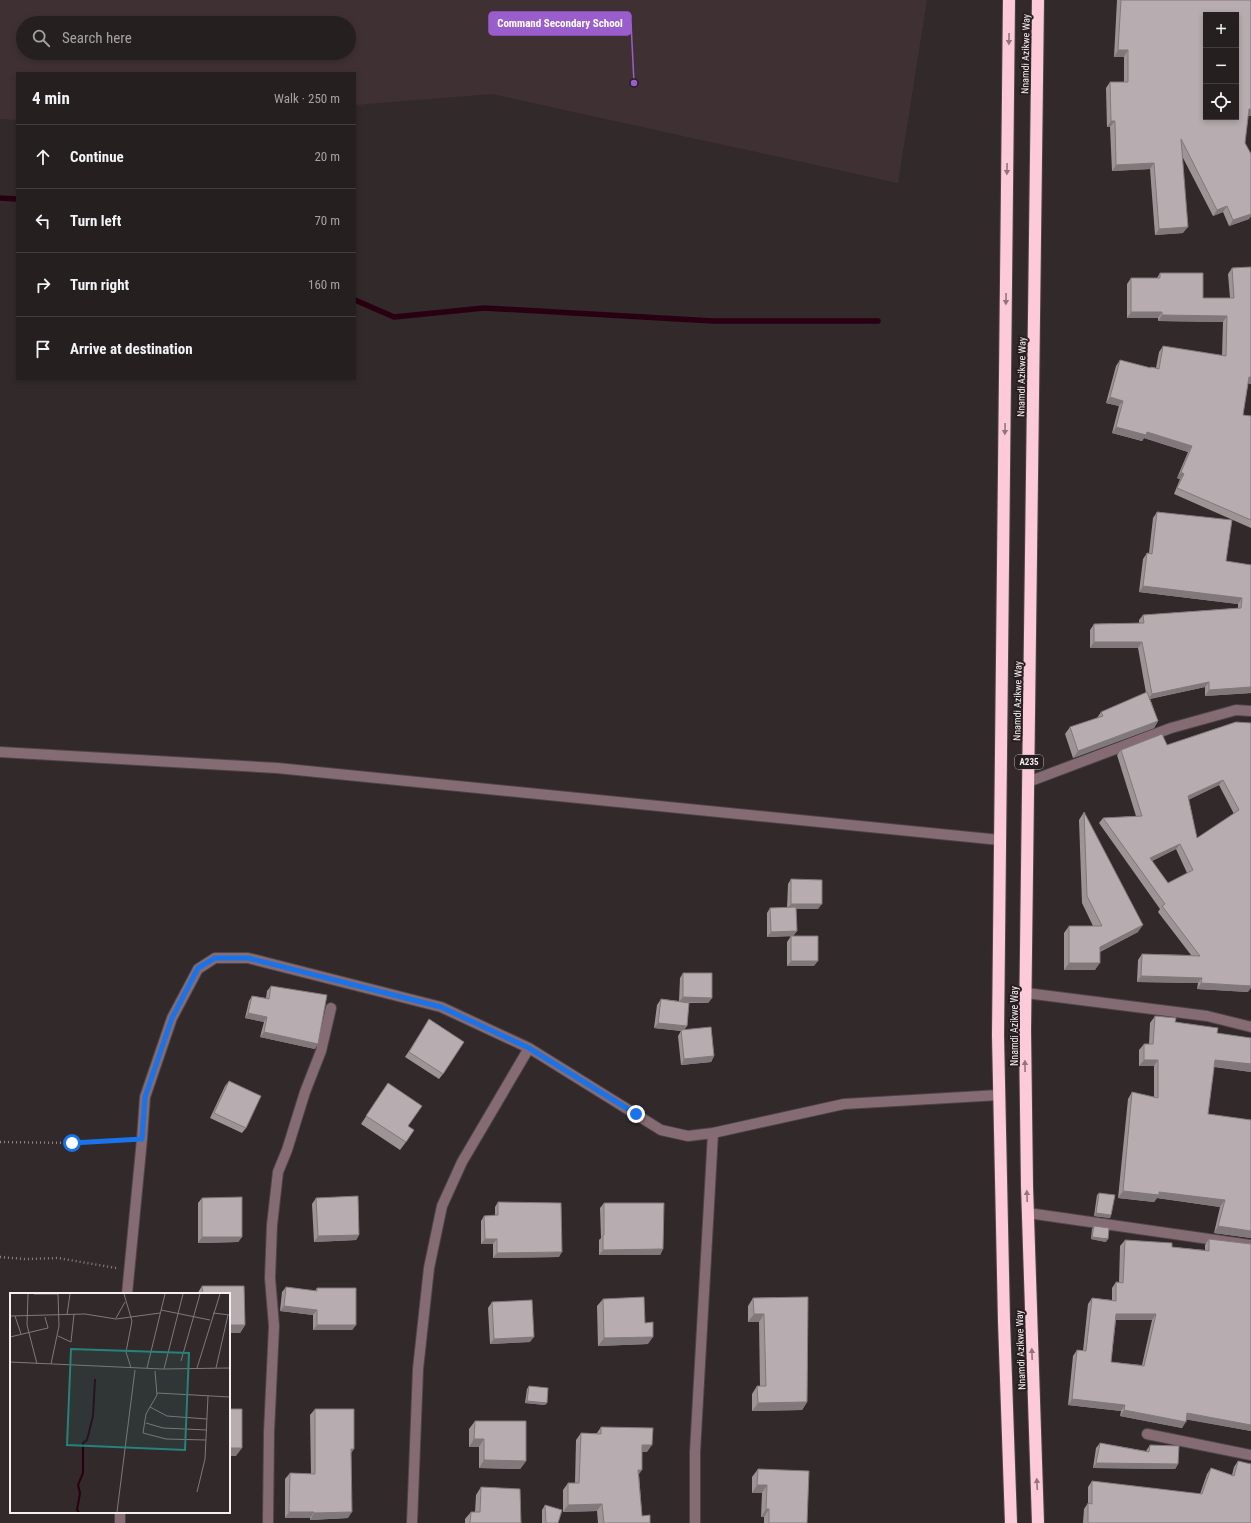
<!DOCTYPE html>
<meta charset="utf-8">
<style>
:root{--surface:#261f20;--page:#2e2729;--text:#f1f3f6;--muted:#a4a2a5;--line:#423d3e}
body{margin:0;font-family:"Roboto Condensed",sans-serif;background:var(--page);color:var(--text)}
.controls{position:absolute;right:12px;top:12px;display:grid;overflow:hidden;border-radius:0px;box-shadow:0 2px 6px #0003}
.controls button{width:36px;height:36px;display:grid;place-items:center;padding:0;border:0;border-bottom:1px solid var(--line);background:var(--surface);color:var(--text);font:20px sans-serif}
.stop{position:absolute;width:12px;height:12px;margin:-9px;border:3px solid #1a73e8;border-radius:50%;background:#fff}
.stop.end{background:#1a73e8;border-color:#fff;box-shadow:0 1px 4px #0008}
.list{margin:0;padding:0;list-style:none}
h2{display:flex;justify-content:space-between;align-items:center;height:52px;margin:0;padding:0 16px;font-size:17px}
h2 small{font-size:13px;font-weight:400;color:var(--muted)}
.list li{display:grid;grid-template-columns:26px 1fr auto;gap:12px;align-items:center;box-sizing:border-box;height:64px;padding:0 16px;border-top:1px solid var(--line)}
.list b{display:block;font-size:15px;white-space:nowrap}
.list em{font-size:13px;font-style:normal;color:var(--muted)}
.icon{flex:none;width:22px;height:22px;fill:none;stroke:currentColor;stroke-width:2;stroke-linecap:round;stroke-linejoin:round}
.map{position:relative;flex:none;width:1251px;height:1523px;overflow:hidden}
.search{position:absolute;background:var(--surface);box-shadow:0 2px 6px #0003;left:16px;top:16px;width:340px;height:44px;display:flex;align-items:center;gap:10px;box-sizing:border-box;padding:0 14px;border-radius:22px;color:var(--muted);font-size:15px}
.panel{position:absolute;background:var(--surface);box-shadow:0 2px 6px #0003;left:16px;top:72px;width:340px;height:308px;border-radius:0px}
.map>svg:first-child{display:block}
.built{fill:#3f3034;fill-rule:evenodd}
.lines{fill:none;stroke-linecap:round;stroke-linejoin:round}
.stream{stroke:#280011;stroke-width:5.5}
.minor-casing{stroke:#4d4547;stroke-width:12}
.highway-casing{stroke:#4d4547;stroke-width:14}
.path{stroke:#8b8385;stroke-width:2.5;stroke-dasharray:1 3;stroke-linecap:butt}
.minor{stroke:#856c74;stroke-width:10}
.highway{stroke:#fccad9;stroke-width:12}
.wall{fill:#9d9496;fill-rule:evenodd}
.shaded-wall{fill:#80787a}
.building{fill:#b7acaf;stroke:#80787a;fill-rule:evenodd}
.oneway{fill:#92747e}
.route{stroke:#1a73e8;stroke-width:5}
.labels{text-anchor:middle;stroke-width:4;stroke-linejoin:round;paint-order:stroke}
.shield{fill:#281f22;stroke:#b8b1b3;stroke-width:1}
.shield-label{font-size:9px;font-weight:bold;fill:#f5eff1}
.street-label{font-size:10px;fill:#f5eff1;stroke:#281f22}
.inset-river{fill:none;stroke:#280011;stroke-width:2}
.inset-road{fill:none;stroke:#80787a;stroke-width:1}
.view{fill:#26827b;fill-opacity:0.15;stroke:#26827b;stroke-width:2}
.inset-edge{fill:none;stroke:#f5eff1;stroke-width:2}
.leader{fill:none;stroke:#9a5dcc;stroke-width:1.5}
.callout-dot{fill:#9a5dcc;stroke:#281f22;stroke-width:1.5}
.callout{fill:#9a5dcc;stroke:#9a5dcc;stroke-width:1.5}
.callout-label{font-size:11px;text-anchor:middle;font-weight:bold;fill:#fff}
</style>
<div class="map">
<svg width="1251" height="1523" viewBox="0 0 1251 1523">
<rect width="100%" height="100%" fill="#32292b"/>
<path class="built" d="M0 0H927L898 183 492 94 355 105V73H17V120L0 119ZM23 23H349V53H23Z"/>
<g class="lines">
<path class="stream" d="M0 198 17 199
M355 300 394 317 484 308 713 321H878"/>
<g class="minor-casing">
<path id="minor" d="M0 752 277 768 1000 840
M1028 782 1171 728 1236 710 1251 711
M1026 993 1207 1016 1251 1027
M1028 1213 1251 1245
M127 1294 142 1139 145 1097 172 1018 198 969 215 958H248L441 1007 529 1048 661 1130 688 1136 713 1133 844 1104 999 1095
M1147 1434 1251 1455
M120 1523V1512
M268 1523 269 1432 274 1326 270 1278 272 1225 278 1172 287 1150 305 1092 321 1051 331 1008
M412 1523 418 1369 429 1268 442 1206 462 1162 529 1048
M695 1523V1452L713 1133"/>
</g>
<g class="highway-casing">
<path id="highway" d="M1009 0 998 1035 1004 1321 1011 1523
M1038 0 1025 1030 1027 1186 1038 1523"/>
</g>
<path class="path" d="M0 1142 72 1143 128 1140
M0 1257 25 1259 58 1258 116 1268"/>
<use href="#minor" class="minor"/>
<use href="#highway" class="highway"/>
</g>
<path class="wall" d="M1117 0H1251V116L1248 115 1245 143 1251 154V216L1249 219 1229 226 1223 212 1213 216 1182 156 1183 233 1155 235 1150 169 1112 171 1110 127H1107L1106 88 1110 82H1124V57H1114Z
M1251 267V384L1248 383 1243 415 1251 416V528L1174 494 1180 479 1177 478 1188 452 1144 438 1142 441 1112 433 1119 406 1106 403 1116 366 1120 360 1150 368 1151 367 1156 368 1159 352 1163 346 1222 356 1223 322 1158 321V318H1127V284L1131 278H1157L1160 273 1203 298H1230L1228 274 1232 268Z
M1157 512 1226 561 1251 565V693L1205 696V687L1150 699 1158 721 1154 728 1073 758 1065 734 1070 727 1097 718 1101 712 1146 693 1138 648H1090V630L1094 624 1139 623V620L1143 615 1238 608V604L1139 592 1143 559 1147 553H1149L1153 518Z
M1236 722 1248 992 1197 989 1198 983 1137 982 1138 960 1142 954 1191 955 1158 912 1160 909 1099 823 1103 818 1136 816 1117 755 1121 750 1167 745ZM1219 785 1234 814 1197 838 1188 800ZM1176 849 1187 873 1168 883 1152 861Z
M1084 812 1138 932 1100 952 1095 970H1064V933L1069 926H1093L1082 903 1079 820Z
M791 879 818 909H796L797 931 793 936 767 937V913L770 908H787L788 884Z
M791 936 814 966H787V942Z
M683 973 712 998 708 1003H689L687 1026 684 1030 714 1056 711 1062 681 1065 678 1036 681 1031 654 1028 657 1005 661 999 679 1001 680 978Z
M271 986 315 1049 260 1037 264 1022 245 1018 249 1001 252 996 266 998 267 991Z
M1155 1016 1217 1033 1251 1072 1214 1067 1208 1114 1251 1120V1238L1214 1233 1220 1207 1157 1198 1154 1202 1118 1198 1128 1099 1132 1092 1154 1097V1066H1139V1050L1144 1044H1149L1150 1023Z
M426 1025 443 1074 439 1079 405 1057Z
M229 1081 246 1128 242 1133 210 1118 225 1086Z
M388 1083 408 1126 406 1142 400 1150 361 1124Z
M1099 1193 1111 1215 1110 1218 1094 1216 1097 1195Z
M202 1198 242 1237 238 1242 198 1243V1203Z
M316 1198 359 1235 356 1240 314 1242 312 1204Z
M498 1202 559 1257 493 1258V1244H481V1221L484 1216 495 1215V1207Z
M604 1203 663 1249 660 1255H599V1240L601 1238 600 1208Z
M1094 1226 1106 1242 1091 1239 1092 1229Z
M1209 1239 1251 1244V1431L1186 1419 1182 1428 1120 1416 1121 1411 1068 1405 1073 1356 1077 1350 1083 1351 1088 1304 1092 1298 1112 1300V1288L1116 1282 1119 1283 1120 1246 1125 1240 1172 1247 1205 1250V1245ZM1116 1320H1152L1142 1365 1111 1362Z
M202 1286H244L245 1325 240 1333H229V1294H197Z
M286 1287 315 1291 317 1288 356 1325 352 1330H313V1315L280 1311 282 1292Z
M808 1297 807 1402 802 1410 752 1411V1394L757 1386H760L759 1322H748V1306L753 1298Z
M603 1299 645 1323 648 1344 598 1346 597 1306Z
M492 1302 530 1342 490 1344 488 1308Z
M529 1386 545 1405 525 1403 527 1389Z
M315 1409 351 1454 348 1518 310 1520V1518H285V1479L290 1473 311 1474 310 1415Z
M475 1421 526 1461 520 1469 479 1468V1447H469V1429Z
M601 1427 647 1452H642L639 1474 642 1516 650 1523H598L597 1511 563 1512V1490L568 1483H575L576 1440 581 1433H597Z
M1100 1443 1146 1451 1150 1445 1178 1464 1175 1469 1093 1468 1096 1448Z
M1238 1461 1251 1523H1083L1084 1509 1088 1503V1487L1092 1481 1200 1494 1207 1474 1211 1468 1232 1475 1234 1467Z
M758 1469 807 1523H764V1517H761L762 1493H752V1477Z
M481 1487 521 1523H465V1519L471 1512H475L476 1495Z
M545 1505 558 1523H542V1510Z"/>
<path class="shaded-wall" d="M1118 50H1128L1124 57H1114Z
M1249 109H1251V116L1245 115Z
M1111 121H1115L1110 127H1107Z
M1154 163 1150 169 1112 171 1116 165Z
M1227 206 1223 212 1213 216 1217 210Z
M1251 214V216L1249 219 1229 226 1233 220Z
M1188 227 1183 233 1155 235 1159 229Z
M1131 312H1162L1158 318H1127Z
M1162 315 1227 316 1223 322 1158 321Z
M1249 377H1251V384L1245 383Z
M1110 397 1123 401 1119 406 1106 403Z
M1116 427 1147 432 1192 446 1188 452 1144 438 1142 441 1112 433Z
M1181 472 1184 474 1180 479 1177 478Z
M1143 586 1242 598 1238 604 1139 592Z
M1094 642H1142L1138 648H1090Z
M1209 682 1205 687 1148 699 1152 694Z
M1251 687V693L1205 696 1209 690Z
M1158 721 1154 728 1073 758 1078 751Z
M1223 780 1219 785 1184 802 1188 796Z
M1180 844 1176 849 1146 864 1150 858Z
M791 904H822L818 909H787Z
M1143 925 1138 932 1095 954 1100 947Z
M797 931 793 936 767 937 771 932Z
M791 961H818L814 966H787Z
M1069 963H1100L1095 970H1064Z
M1141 976 1202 978 1198 983 1137 982Z
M1201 983 1251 986V988L1248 992 1197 989Z
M683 997 712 998 708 1003 679 1002Z
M248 1013 267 1017 264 1022 245 1018Z
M658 1023 687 1026 683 1031 654 1028Z
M264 1032 318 1044 315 1049 260 1037Z
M714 1056 711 1062 681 1065 684 1059Z
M1144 1060H1158L1154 1066H1139Z
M1215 1060 1251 1064V1072L1210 1066Z
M1123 1191 1159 1192 1225 1200 1220 1207 1157 1198 1154 1202 1118 1198Z
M1096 1213 1111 1215 1110 1218 1094 1216Z
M1218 1226 1251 1231V1238L1214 1233Z
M359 1235 356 1240 314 1242 318 1236Z
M202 1237H242L238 1242 198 1243Z
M1092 1237 1108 1239 1106 1242 1091 1239Z
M485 1239H497L493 1244H481Z
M663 1249 660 1255H599L603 1250Z
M562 1252 559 1257 493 1258 497 1253Z
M284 1306 317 1310 313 1315 280 1311Z
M754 1314H764L759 1322H748Z
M1116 1314H1156L1152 1320H1112Z
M229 1325H245L240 1333H229Z
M317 1325H356L352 1330H313Z
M534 1337 530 1342 490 1344 494 1339Z
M653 1337 648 1344 598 1346 604 1338Z
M1072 1399 1125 1405 1121 1411 1068 1405Z
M527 1401 547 1403 545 1405 525 1403Z
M807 1402 802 1410 752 1411 758 1403Z
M1124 1410 1186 1422 1182 1428 1120 1416Z
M1187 1413 1251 1425V1431L1183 1419Z
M474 1439H484L479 1447H469Z
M642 1445H652L647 1452H637Z
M229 1448H242L236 1456H229Z
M351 1449H354L350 1455Z
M484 1460 526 1461 520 1469 479 1468Z
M1096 1463 1178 1464 1175 1469 1093 1468Z
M638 1470H642L637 1477Z
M757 1485H767L762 1493H752Z
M602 1504 597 1511 563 1512 568 1505Z
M766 1509H769L764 1517H761Z
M289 1512H314L310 1518H285Z
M352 1512 348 1518 310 1520 314 1513Z"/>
<path class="building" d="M1121 0H1251V109H1249L1245 143 1251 154V214L1233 220 1227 206 1217 210 1181 139 1188 227 1159 229 1154 163 1116 165 1115 121H1111L1110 82H1128V50H1118ZM1206 15H1236V117H1206Z
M1251 267V377H1249L1243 415 1251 416V520L1177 488 1184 474 1181 472 1192 446 1147 432 1146 435 1116 427 1123 401 1110 397 1120 360 1151 368V367L1159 369 1163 346 1226 356 1227 316 1162 315V312H1131V278H1160V273H1203V298H1234L1232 268Z
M1157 512 1232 520 1226 561 1251 565V687L1209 690V682L1152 694 1142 642H1094V624L1144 623 1143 615 1241 608 1242 598 1143 586 1147 553 1152 554Z
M1147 692 1158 721 1078 751 1070 727 1103 716 1101 712Z
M1236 722 1251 723V986L1201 983 1202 978 1141 976 1142 954 1200 956 1162 906 1165 904 1103 818 1142 816 1121 750 1162 734 1167 745ZM1223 780 1239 810 1197 838 1188 796ZM1180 844 1193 870 1168 883 1150 858Z
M1084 812 1143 925 1100 947V963H1069V926H1102L1087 896Z
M791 879 822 880V904H791Z
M796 907 797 931 771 932 770 908Z
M791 936H818V961H791Z
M683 973H712V998L683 997Z
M271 986 327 995 318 1044 264 1032 267 1017 248 1013 252 996 269 999Z
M661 999 689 1003 687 1026 658 1023Z
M1155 1016 1176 1018 1175 1022 1218 1028 1217 1033 1251 1038V1064L1215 1060 1208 1114 1251 1120V1231L1218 1226 1225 1200 1159 1192V1195L1123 1191 1132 1092 1158 1098V1060H1144V1044H1153Z
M429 1019 464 1042 443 1074 409 1052Z
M711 1027 714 1056 684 1059 681 1030Z
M229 1081 261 1096 246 1128 214 1113Z
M388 1083 422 1106 408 1126 414 1130 406 1142 366 1116Z
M1099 1193 1115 1195 1111 1215 1096 1213Z
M358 1196 359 1235 318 1236 316 1198Z
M242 1197V1237H202V1198Z
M498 1202 561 1203 562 1252 497 1253V1239H485L484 1216 498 1215Z
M604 1203H664L663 1249 603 1250V1235H604Z
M1094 1226 1109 1228 1108 1239 1092 1237Z
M1209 1239 1251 1244V1425L1187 1413 1186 1422 1124 1410 1125 1405 1072 1399 1077 1350 1086 1351 1092 1298 1116 1301V1282L1123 1283 1125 1240 1172 1243V1247L1209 1251ZM1116 1314H1156L1144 1366 1111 1362Z
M202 1286H244L245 1325H229V1294H203Z
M286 1287 317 1291V1288H356V1325H317V1310L284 1306Z
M644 1297 645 1323 653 1322V1337L604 1338 603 1299Z
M808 1297 807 1402 758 1403 757 1386H766L764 1314H754L753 1298Z
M532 1300 534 1337 494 1339 492 1302Z
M529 1386 548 1388 547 1403 527 1401Z
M229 1409H242V1448H229Z
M315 1409H354V1449H351L352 1512 314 1513V1512H289L290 1473 315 1474Z
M475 1421H526V1461L484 1460V1439H474Z
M601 1427 653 1428 652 1445H642V1470H638L642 1516 650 1515V1523H604L602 1504 568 1505V1483H579L581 1433 601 1434Z
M1100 1443 1149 1452 1150 1445 1179 1446 1178 1464 1096 1463Z
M1238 1461 1251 1464V1523H1088V1503L1092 1504V1481L1202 1494 1211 1468 1234 1476Z
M758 1469 809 1471 807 1523H769V1509H766L767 1485H757Z
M481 1487 520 1489 521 1523H470L471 1512H480Z
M545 1505 562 1510 558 1523H546Z"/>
<defs><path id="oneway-solid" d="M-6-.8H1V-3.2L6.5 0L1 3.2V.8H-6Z"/></defs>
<g class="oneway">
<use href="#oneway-solid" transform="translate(1009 39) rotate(91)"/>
<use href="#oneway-solid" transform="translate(1007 169) rotate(91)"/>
<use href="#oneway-solid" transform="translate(1006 299) rotate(91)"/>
<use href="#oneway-solid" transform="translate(1005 429) rotate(91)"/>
<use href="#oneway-solid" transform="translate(1025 1066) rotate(-91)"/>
<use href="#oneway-solid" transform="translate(1027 1196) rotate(-92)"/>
<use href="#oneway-solid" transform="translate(1032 1354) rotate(-92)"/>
<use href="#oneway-solid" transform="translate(1037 1484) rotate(-93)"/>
</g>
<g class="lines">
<path class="route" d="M72 1143 142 1139 145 1097 172 1018 198 968 215 958H248L441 1007 529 1048 636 1114"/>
</g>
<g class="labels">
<rect class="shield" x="1015" y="755" width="28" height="14" rx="3"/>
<g class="shield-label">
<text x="1029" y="765">A235</text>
</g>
<g class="street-label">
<text transform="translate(1025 54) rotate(-89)" y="4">Nnamdi Azikwe Way</text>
<text transform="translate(1021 377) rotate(-89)" y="4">Nnamdi Azikwe Way</text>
<text transform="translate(1017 701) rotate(-89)" y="4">Nnamdi Azikwe Way</text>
<text transform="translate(1014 1026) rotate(-90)" y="4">Nnamdi Azikwe Way</text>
<text transform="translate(1020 1350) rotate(-92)" y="4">Nnamdi Azikwe Way</text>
</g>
</g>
<g transform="translate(10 1293)">
<rect width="220" height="220" fill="#32292b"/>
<path class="inset-river" d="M69 219 67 217 70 200 68 192 73 180V150L77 147 83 123 85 86"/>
<path class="inset-road" d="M18 1 17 32 27 71M24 1H48M114 1 122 28 116 59 121 75M151 17 200 27M203 20 220 22M57 22 60 1M0 23 75 21 106 26 150 20M5 23 11 41M106 25 115 9M48 43 61 49 64 21M0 44 38 35 35 24M171 68 190 1M0 69 152 76 220 75M41 71 49 33 48 1M137 75 155 1M187 75 210 1M206 75 218 22M154 76 173 1M145 78 147 102 136 121 133 140 156 146 196 147M147 100 220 104M140 114 157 123 197 126M136 130 153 135 197 137M187 199 195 166 198 103M107 219 125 77"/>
<path class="view" d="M61 56 179 60 175 157 57 152Z"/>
<rect width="220" height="220" class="inset-edge"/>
</g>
<path class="leader" d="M634 83L631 23"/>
<circle class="callout-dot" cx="634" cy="83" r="4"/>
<rect class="callout" x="489" y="12" width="142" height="23" rx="4"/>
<g class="callout-label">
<text x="560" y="27">Command Secondary School</text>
</g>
</svg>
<div class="controls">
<button>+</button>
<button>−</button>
<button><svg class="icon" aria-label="locate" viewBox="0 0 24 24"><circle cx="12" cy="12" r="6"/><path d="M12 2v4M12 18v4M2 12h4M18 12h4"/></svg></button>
</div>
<div class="stop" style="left:72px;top:1143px"></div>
<div class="stop end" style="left:636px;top:1114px"></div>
<div class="search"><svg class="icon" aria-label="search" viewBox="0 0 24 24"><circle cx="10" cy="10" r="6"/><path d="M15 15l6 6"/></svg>Search here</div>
<section class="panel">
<h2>4 min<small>Walk · 250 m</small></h2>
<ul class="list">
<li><svg class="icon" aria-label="ahead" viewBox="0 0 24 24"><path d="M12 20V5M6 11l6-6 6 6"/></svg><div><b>Continue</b></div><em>20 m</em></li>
<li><svg class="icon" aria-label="left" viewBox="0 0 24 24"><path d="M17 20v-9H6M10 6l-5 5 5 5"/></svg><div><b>Turn left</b></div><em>70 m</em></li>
<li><svg class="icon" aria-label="right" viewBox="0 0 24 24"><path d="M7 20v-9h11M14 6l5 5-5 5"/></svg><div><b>Turn right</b></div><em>160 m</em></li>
<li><svg class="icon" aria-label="arrive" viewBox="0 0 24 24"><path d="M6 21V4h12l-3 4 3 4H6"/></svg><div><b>Arrive at destination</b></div></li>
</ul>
</section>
</div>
